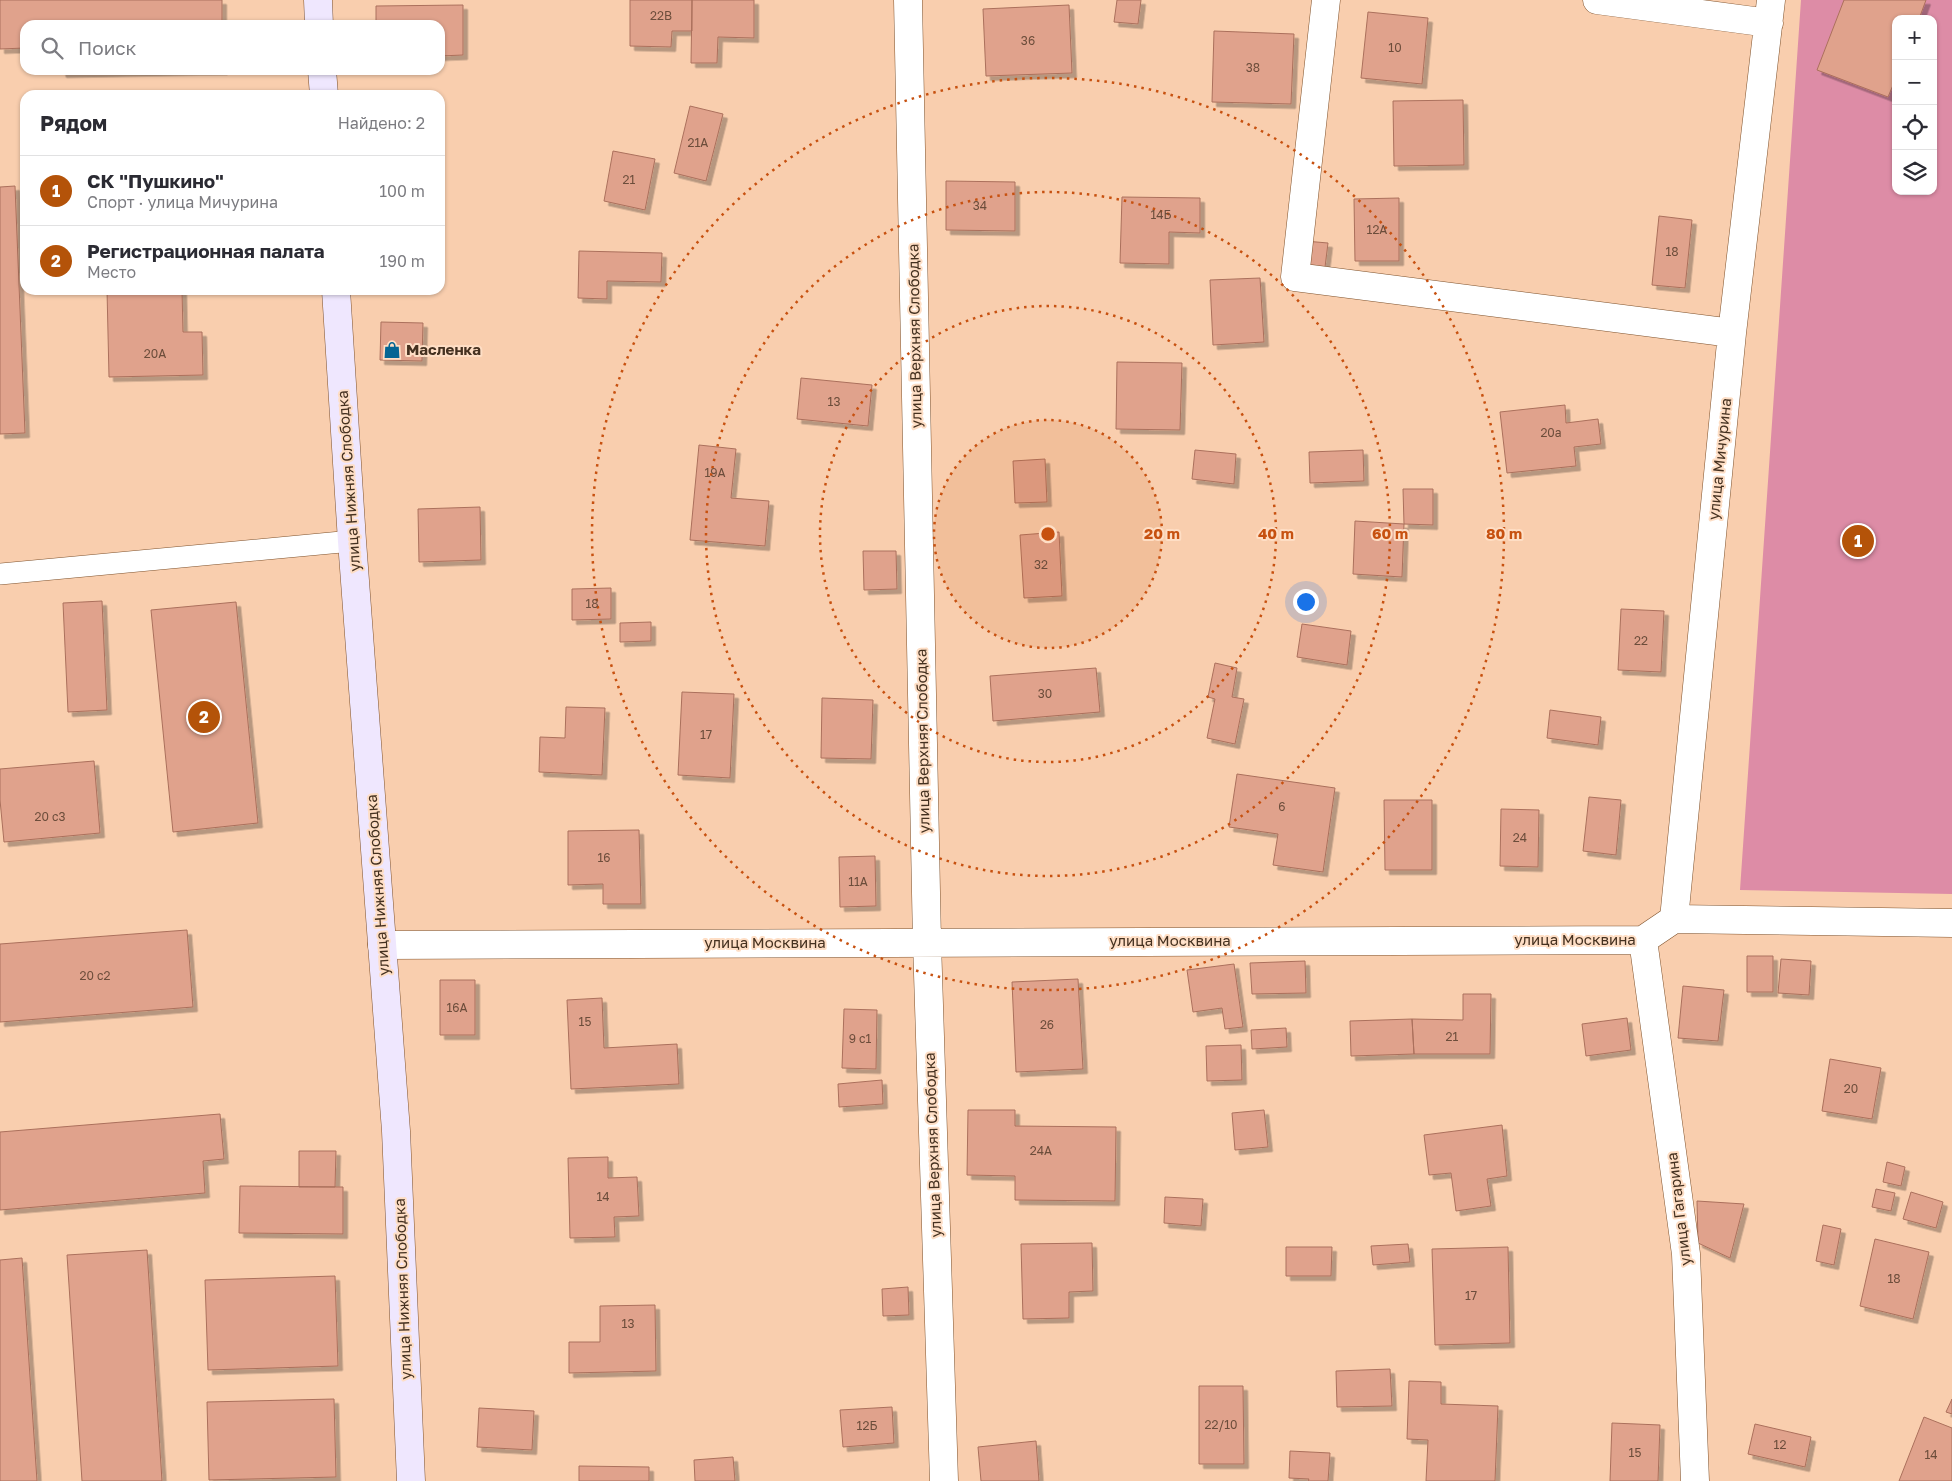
<!DOCTYPE html>
<html lang="ru">
<meta charset="utf-8">
<style>
:root{--surface:#fff;--page:#f7f7f7;--text:#2b2b33;--muted:#7c7c81;--line:#e1e1e2;--accent:#b45309}
body{margin:0;font-family:"Golos Text",sans-serif;background:var(--page);color:var(--text)}
.controls{position:absolute;right:15px;top:15px;display:grid;overflow:hidden;border-radius:10px;box-shadow:0 1px 4px #0004}
.controls button{width:45px;height:45px;display:grid;place-items:center;padding:0;border:0;border-bottom:1px solid var(--line);background:var(--surface);color:var(--text);font:25px sans-serif}
.you{position:absolute;left:1305px;top:601px;width:18px;height:18px;margin:-12px;border:4px solid #fff;border-radius:50%;background:#1a73e8;box-shadow:0 0 0 8px #1a73e833}
.badge{display:grid;place-items:center;width:32px;height:32px;border-radius:50%;background:var(--accent);color:#fff;font-size:16px;font-weight:700}
.pin{position:absolute;translate:-50% -50%;border:2px solid #fff;box-shadow:0 1px 5px #0006}
.list{margin:0;padding:0;list-style:none}
h2{display:flex;justify-content:space-between;align-items:center;height:65px;margin:0;padding:0 20px;font-size:21px}
h2 small{font-size:16px;font-weight:400;color:var(--muted)}
.list li{display:grid;grid-template-columns:32px 1fr auto;gap:15px;align-items:center;box-sizing:border-box;height:70px;padding:0 20px;border-top:1px solid var(--line)}
.list b{display:block;font-size:19px;white-space:nowrap}
.list p{margin:0;font-size:16px;white-space:nowrap;color:var(--muted)}
.list em{font-size:16px;font-style:normal;color:var(--muted)}
.icon{flex:none;width:28px;height:28px;fill:none;stroke:currentColor;stroke-width:2;stroke-linecap:round;stroke-linejoin:round}
.map{position:relative;flex:none;width:1952px;height:1481px;overflow:hidden}
.search{position:absolute;background:var(--surface);box-shadow:0 1px 4px #0004;left:20px;top:20px;width:425px;height:55px;display:flex;align-items:center;gap:12px;box-sizing:border-box;padding:0 18px;border-radius:15px;color:var(--muted);font-size:19px}
.panel{position:absolute;background:var(--surface);box-shadow:0 1px 4px #0004;left:20px;top:90px;width:425px;height:205px;border-radius:15px}
.map>svg:first-child{display:block}
.green{fill:#dd8ca6;fill-rule:evenodd}
.building{fill:#e0a28c;stroke:#ab705c;filter:url(#shadow)}
.lines{fill:none;stroke-linecap:round;stroke-linejoin:round}
.lane-casing{stroke:#7f522c;stroke-width:22}
.street-casing{stroke:#7f522c;stroke-width:29}
.secondary-casing{stroke:#7f522c;stroke-width:29}
.lane{stroke:#fff;stroke-width:21}
.street{stroke:#fff;stroke-width:28}
.secondary{stroke:#efe7fe;stroke-width:28}
.ring{fill:none;stroke:#c75110;stroke-width:2.5;stroke-dasharray:2.5 5}
.labels{text-anchor:middle;stroke-width:4;stroke-linejoin:round;paint-order:stroke}
.number-label{font-size:12px;fill:#6c4d3b}
.street-label{font-size:15px;fill:#453120;stroke:#fedec5}
.poi-label{font-size:15px;font-weight:bold;fill:#453120;stroke:#fedec5;text-anchor:start}
.centre{fill:#c75110;stroke:#fedec5;stroke-width:2.5}
.ring-label{font-size:15px;text-anchor:middle;font-weight:bold;fill:#c75110;stroke:#fedec5;stroke-width:4;stroke-linejoin:round;paint-order:stroke}
</style>
<div class="map">
<svg width="1952" height="1481" viewBox="0 0 1952 1481">
<defs>
<filter id="shadow"><feDropShadow dx="4.5" dy="4.5" stdDeviation="0" flood-color="#0004"/></filter>
</defs>
<rect width="100%" height="100%" fill="#f9ceae"/>
<path class="green" d="M1801 0H1952V894L1740 890ZM1896 19H1933V191H1896Z"/>
<path class="building" d="M0 0H222V25H25V48L0 49Z
M630 0H692V31H672L671 47 630 46Z
M692 0H754V38L718 37 717 63H691Z
M1117 0H1141L1138 24 1114 22Z
M1844 0H1926L1919 19H1896V78L1888 97 1817 70Z
M463 5V55L440 56V25H376V6Z
M1069 5 1072 73 986 76 983 9Z
M1368 12 1428 18 1422 84 1361 78Z
M1214 31 1294 34 1291 104 1212 102Z
M61 70H223L62 73Z
M1463 100 1464 165 1394 166 1393 101Z
M690 106 723 114 706 181 674 173Z
M613 151 655 159 645 210 604 201Z
M946 181 1015 182V231L946 230Z
M15 186 25 433 0 434V187Z
M1122 197 1200 198V233L1169 232V264L1120 263Z
M1399 198V261H1355L1354 199Z
M1659 216 1692 220 1685 288 1652 285Z
M1305 241 1328 243 1324 275 1302 272Z
M579 251 662 253 661 282 607 281V299L578 298Z
M1260 278 1264 342 1213 345 1210 280Z
M107 290H182L183 332H202L203 375 109 377Z
M381 322 423 323 422 361 380 360Z
M1117 362 1182 363 1180 430 1116 429Z
M801 378 872 385 868 426 797 419Z
M1565 405 1566 423 1598 419 1601 444 1574 447 1576 466 1507 473 1500 412Z
M699 445 736 449 731 498 769 501 765 546 690 540Z
M1195 450 1236 454 1234 484 1192 479Z
M1363 450 1364 481 1310 483 1309 452Z
M1045 459 1047 502 1015 503 1013 461Z
M1403 489H1433V525L1404 524Z
M480 507 481 560 419 562 418 509Z
M1355 521 1404 524 1402 577 1353 574Z
M1059 532 1062 596 1024 598 1020 535Z
M863 551H896L897 589 864 590Z
M611 588V619L572 620V589Z
M102 601 107 710 68 712 63 603Z
M236 602 258 823 173 832 151 610Z
M1621 609 1664 611 1661 672 1618 670Z
M651 622V641L620 642V623Z
M1302 624 1351 631 1347 665 1297 657Z
M1215 663 1237 668 1232 697 1244 699 1235 744 1207 738 1215 699 1208 697Z
M1096 668 1100 712 993 721 990 676Z
M682 692 734 694 730 778 678 775Z
M822 698 873 700 871 759 821 758Z
M566 707 605 708 602 775 539 772 540 737 565 738Z
M1550 710 1601 717 1598 745 1547 738Z
M94 761 100 833 4 842 0 800V769Z
M1237 774 1335 788 1323 872 1273 865 1278 834 1229 827Z
M1589 797 1621 800 1616 855 1583 851Z
M1384 800H1432V870H1385Z
M1501 809 1539 810 1538 867 1500 866Z
M639 830 641 904H603V884L568 885V831Z
M875 856 876 906 840 907 839 857Z
M187 930 193 1007 0 1022V944Z
M1747 956H1773V992H1747Z
M1781 959 1811 961 1809 995 1778 993Z
M1305 961 1306 993 1252 994 1250 963Z
M1234 964 1243 1027 1225 1029 1222 1008 1193 1012 1187 970Z
M1078 979 1083 1069 1016 1072 1012 982Z
M440 980H475V1035H440Z
M1683 986 1724 990 1718 1041 1678 1038Z
M1463 994H1491L1490 1054H1414L1412 1019 1463 1020Z
M602 998 604 1048 677 1044 679 1084 571 1089 567 1000Z
M844 1009 877 1010 876 1069 842 1068Z
M1627 1018 1631 1050 1586 1056 1582 1024Z
M1412 1019 1414 1054 1351 1056 1350 1021Z
M1286 1028 1287 1047 1252 1049 1251 1030Z
M1241 1045 1242 1080 1207 1081 1206 1046Z
M1830 1059 1881 1068 1872 1119 1822 1111Z
M882 1080 883 1104 839 1107 838 1084Z
M968 1110H1015V1126L1116 1127 1115 1201 1015 1200V1176L967 1175Z
M1264 1110 1268 1147 1235 1150 1232 1113Z
M220 1114 224 1159 203 1161 205 1193 0 1210V1132Z
M1502 1125 1507 1176 1487 1179 1491 1206 1456 1211 1451 1173 1429 1175 1424 1135Z
M299 1151H336L335 1187H299Z
M608 1157V1178L637 1177 639 1216 614 1217 615 1237 570 1238 568 1158Z
M1887 1162 1905 1167 1901 1186 1883 1182Z
M240 1186 343 1187V1234L239 1233Z
M1876 1189 1895 1193 1891 1211 1872 1207Z
M1911 1192 1943 1202 1936 1228 1903 1219Z
M1165 1197 1203 1199 1201 1226 1164 1223Z
M1697 1201 1744 1204 1730 1258 1698 1243Z
M1823 1225 1841 1229 1834 1265 1816 1261Z
M1875 1239 1929 1252 1913 1319 1860 1306Z
M1092 1243 1093 1291 1069 1292V1318L1023 1319 1021 1244Z
M1408 1244 1410 1262 1373 1265 1371 1246Z
M1286 1247H1332L1331 1276H1286Z
M1508 1247 1510 1343 1435 1345 1432 1249Z
M147 1250 162 1481H82L67 1255Z
M22 1258 37 1481H0V1260Z
M335 1276 338 1366 208 1370 205 1280Z
M908 1287 909 1315 883 1316 882 1289Z
M655 1305 656 1371 569 1373V1342H600V1306Z
M1390 1369 1392 1406 1337 1407 1336 1371Z
M1409 1381 1441 1382V1404L1498 1406 1495 1481H1426L1428 1440 1407 1439Z
M1199 1386H1243L1244 1464H1199Z
M334 1399 336 1477 209 1480 207 1402Z
M1952 1399V1414L1946 1412Z
M892 1407 894 1443 843 1447 840 1410Z
M479 1408 534 1411 532 1450 477 1447Z
M1924 1417 1952 1428V1481H1899Z
M1612 1423 1660 1425 1658 1481H1610Z
M1755 1424 1811 1437 1805 1467 1748 1454Z
M1036 1441 1039 1481H981L978 1447Z
M1290 1451 1330 1453 1328 1481H1308L1309 1479 1289 1478Z
M733 1457 735 1481H695L694 1460Z
M579 1466 649 1467V1481H579Z"/>
<g class="lines">
<g class="lane-casing">
<path id="lane" d="M0 574 352 541"/>
</g>
<g class="street-casing">
<path id="street" d="M908 0 927 942 944 1481
M1326 0 1295 277 1732 333
M1597 0 1769 23
M1674 919 1732 333 1771 0
M1643 940 1686 1254 1695 1481
M382 945 1643 940 1674 919 1952 923"/>
</g>
<g class="secondary-casing">
<path id="secondary" d="M318 0 319 25
M322 70 324 95
M336 290 352 541 396 1131 411 1481"/>
</g>
<use href="#lane" class="lane"/>
<use href="#street" class="street"/>
<use href="#secondary" class="secondary"/>
</g>
<circle cx="1048" cy="534" r="114" fill="#c75110" fill-opacity=".12"/>
<g class="ring">
<circle cx="1048" cy="534" r="114"/>
<circle cx="1048" cy="534" r="228"/>
<circle cx="1048" cy="534" r="342"/>
<circle cx="1048" cy="534" r="456"/>
</g>
<defs>
<g id="shop-bare" transform="scale(1.35)"><path d="M-5-2.5h2.3a2.7 3.5 0 0 1 5.4 0H5L5.5 6h-11ZM-1.5-2.5h3a1.5 2.3 0 0 0-3 0Z" fill="#056594" stroke="#fedec5" stroke-width="2.5" paint-order="stroke"/></g>
</defs>
<g fill-rule="evenodd">
<use href="#shop-bare" x="392" y="350"/>
</g>
<g class="labels">
<g class="number-label">
<text x="661" y="20">22В</text>
<text x="1028" y="45">36</text>
<text x="1395" y="52">10</text>
<text x="1253" y="72">38</text>
<text x="698" y="147">21А</text>
<text x="629" y="184">21</text>
<text x="980" y="210">34</text>
<text x="1161" y="219">14Б</text>
<text x="1377" y="234">12А</text>
<text x="1672" y="256">18</text>
<text x="155" y="358">20А</text>
<text x="834" y="406">13</text>
<text x="1551" y="437">20а</text>
<text x="715" y="477">19А</text>
<text x="1041" y="569">32</text>
<text x="592" y="608">18</text>
<text x="1641" y="645">22</text>
<text x="1045" y="698">30</text>
<text x="706" y="739">17</text>
<text x="1282" y="811">6</text>
<text x="50" y="821">20 с3</text>
<text x="1520" y="842">24</text>
<text x="604" y="862">16</text>
<text x="858" y="886">11А</text>
<text x="95" y="980">20 с2</text>
<text x="457" y="1012">16А</text>
<text x="585" y="1026">15</text>
<text x="1047" y="1029">26</text>
<text x="1452" y="1041">21</text>
<text x="860" y="1043">9 с1</text>
<text x="1851" y="1093">20</text>
<text x="1041" y="1155">24А</text>
<text x="603" y="1201">14</text>
<text x="1894" y="1283">18</text>
<text x="1471" y="1300">17</text>
<text x="628" y="1328">13</text>
<text x="1221" y="1429">22/10</text>
<text x="867" y="1430">12Б</text>
<text x="1780" y="1449">12</text>
<text x="1635" y="1457">15</text>
<text x="1931" y="1459">14</text>
</g>
<g class="street-label">
<text transform="translate(915 336) rotate(-91)" y="5">улица Верхняя Слободка</text>
<text transform="translate(1720 459) rotate(-84)" y="5">улица Мичурина</text>
<text transform="translate(349 481) rotate(-94)" y="5">улица Нижняя Слободка</text>
<text transform="translate(923 741) rotate(-91)" y="5">улица Верхняя Слободка</text>
<text transform="translate(378 885) rotate(-94)" y="5">улица Нижняя Слободка</text>
<text x="1575" y="945">улица Москвина</text>
<text x="1170" y="946">улица Москвина</text>
<text x="765" y="948">улица Москвина</text>
<text transform="translate(933 1145) rotate(-92)" y="5">улица Верхняя Слободка</text>
<text transform="translate(1679 1209) rotate(-97)" y="5">улица Гагарина</text>
<text transform="translate(403 1289) rotate(-92)" y="5">улица Нижняя Слободка</text>
</g>
<g class="poi-label">
<text x="406" y="355">Масленка</text>
</g>
</g>
<circle cx="1048" cy="534" r="8" class="centre"/>
<g class="ring-label">
<text x="1162" y="539">20 m</text>
<text x="1276" y="539">40 m</text>
<text x="1390" y="539">60 m</text>
<text x="1504" y="539">80 m</text>
</g>
</svg>
<div class="controls">
<button>+</button>
<button>−</button>
<button><svg class="icon" aria-label="locate" viewBox="0 0 24 24"><circle cx="12" cy="12" r="6"/><path d="M12 2v4M12 18v4M2 12h4M18 12h4"/></svg></button>
<button><svg class="icon" aria-label="layers" viewBox="0 0 24 24"><path d="M12 4l9 5-9 5-9-5zM3 14l9 5 9-5"/></svg></button>
</div>
<div class="you"></div>
<div class="pin badge" style="left:1858px;top:541px">1</div>
<div class="pin badge" style="left:204px;top:717px">2</div>
<div class="search"><svg class="icon" aria-label="search" viewBox="0 0 24 24"><circle cx="10" cy="10" r="6"/><path d="M15 15l6 6"/></svg>Поиск</div>
<section class="panel">
<h2>Рядом<small>Найдено: 2</small></h2>
<ul class="list">
<li><span class="badge">1</span><div><b>СК &quot;Пушкино&quot;</b><p>Спорт · улица Мичурина</p></div><em>100 m</em></li>
<li><span class="badge">2</span><div><b>Регистрационная палата</b><p>Место</p></div><em>190 m</em></li>
</ul>
</section>
</div>
